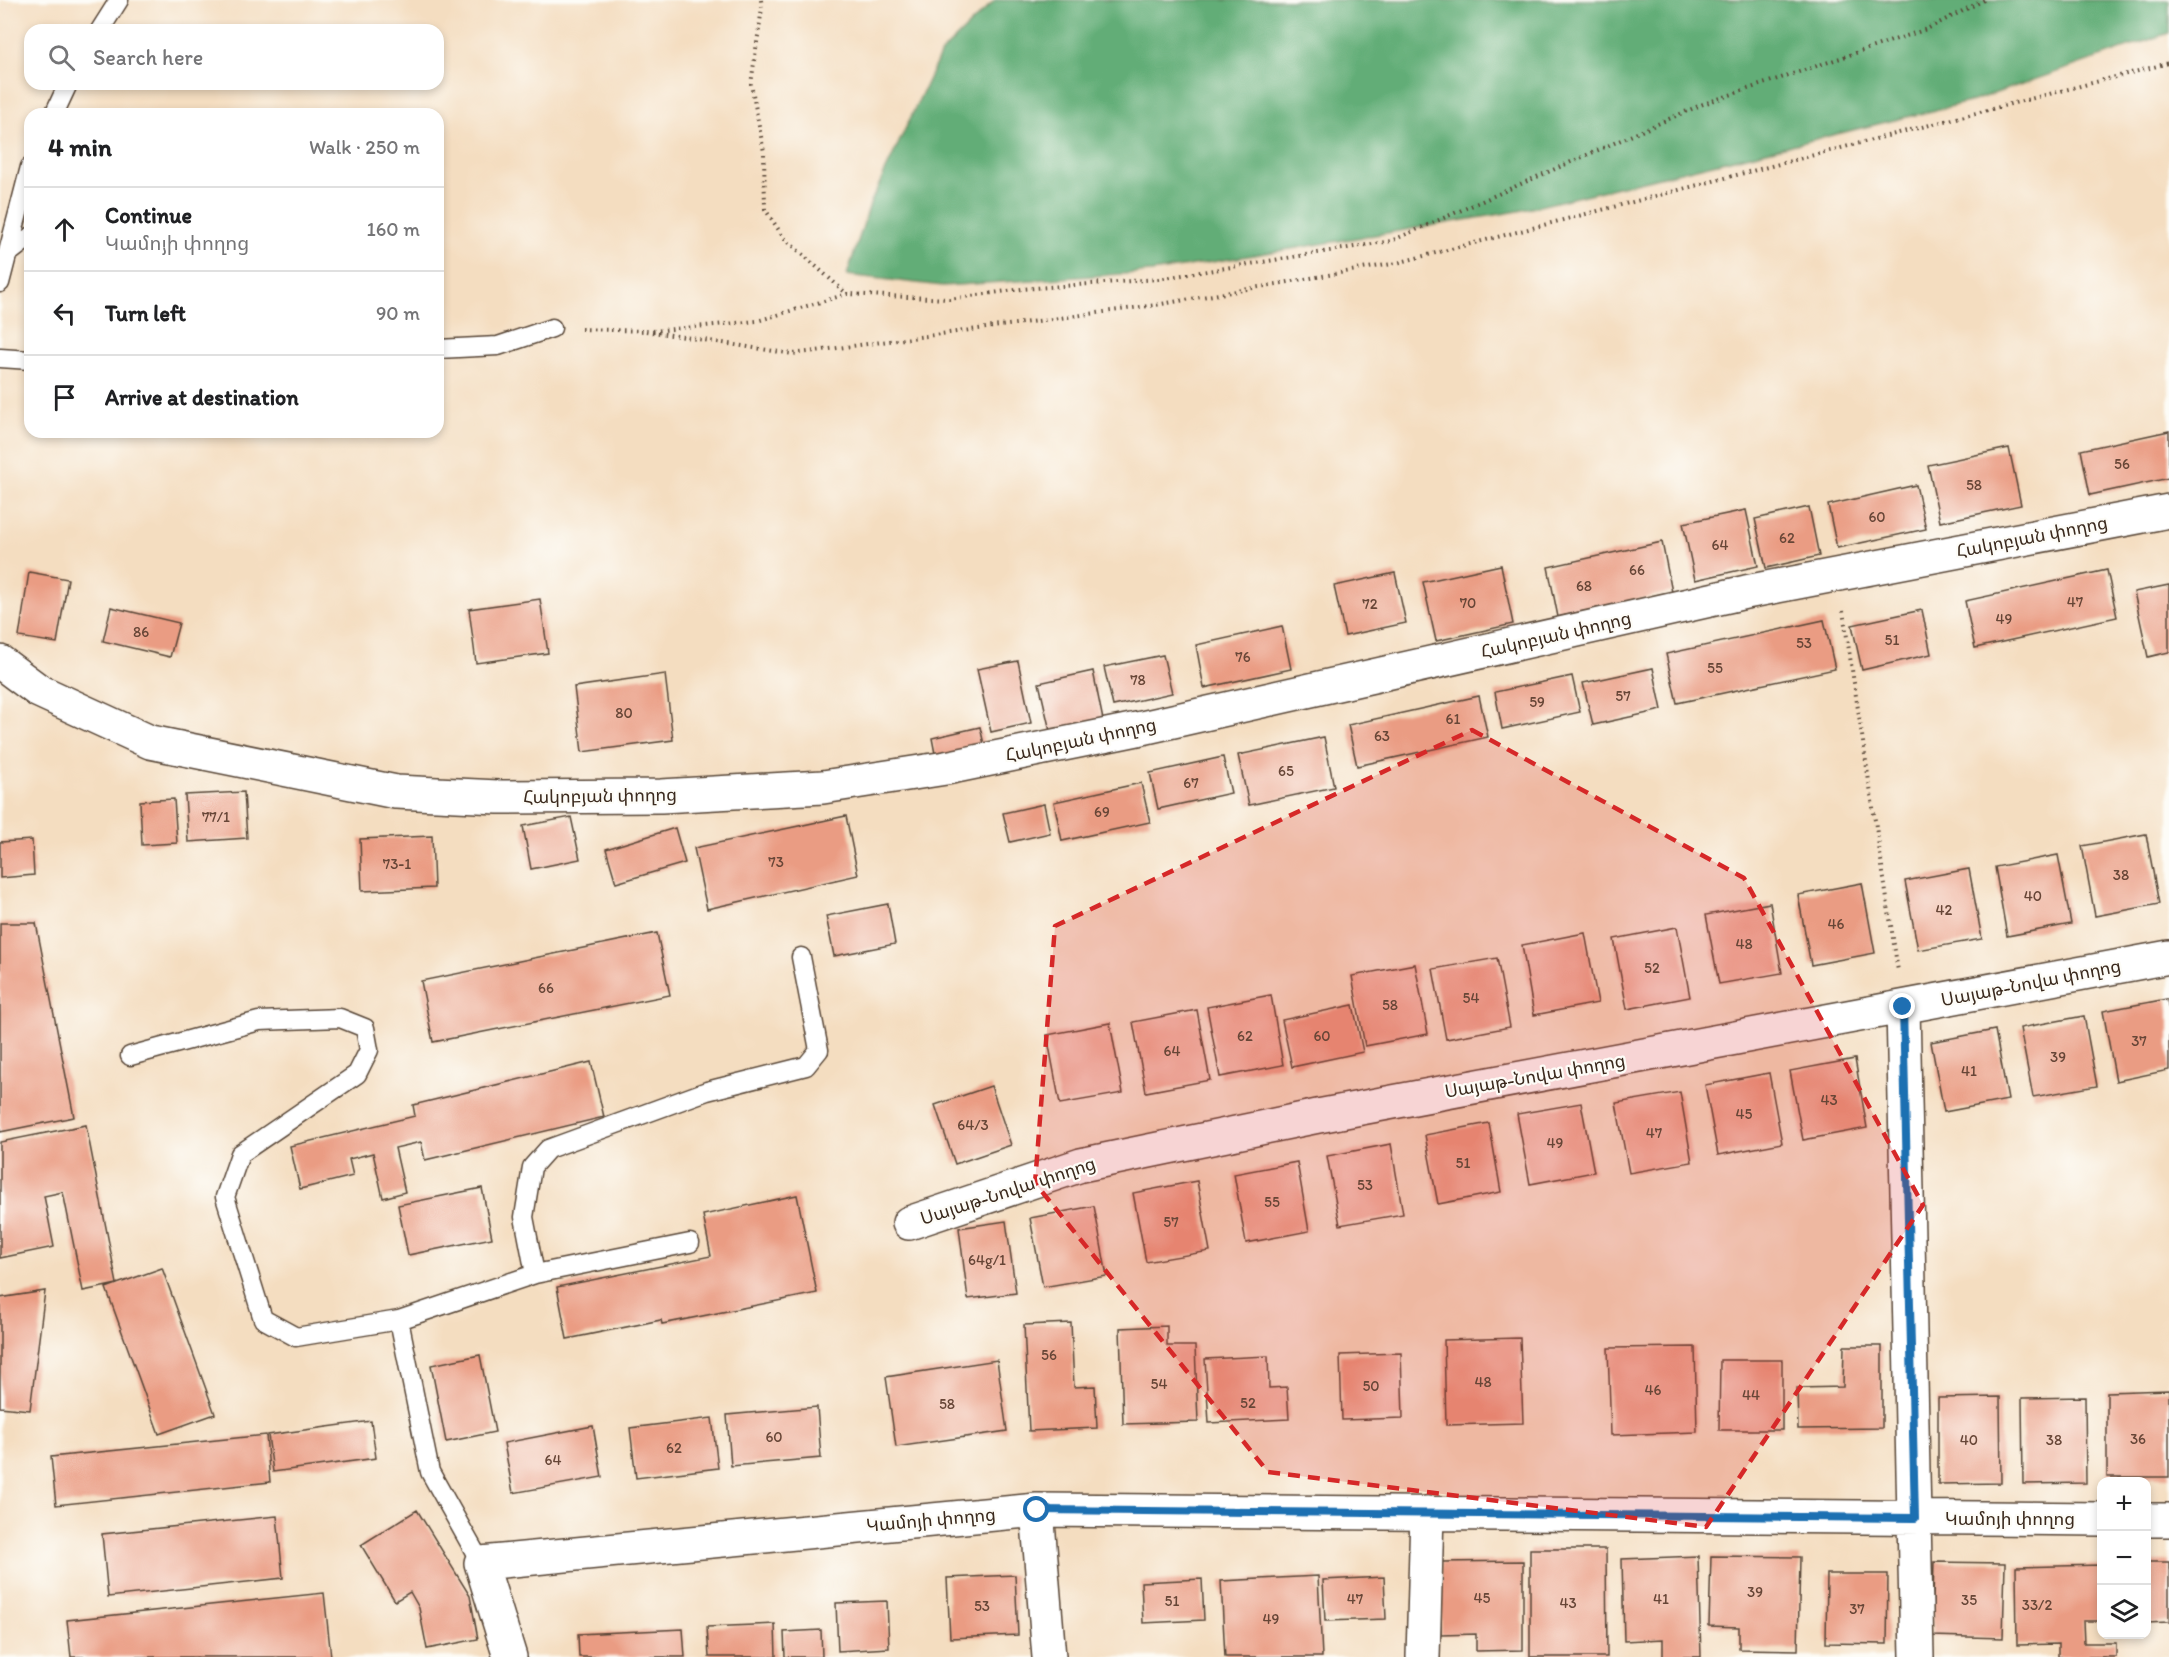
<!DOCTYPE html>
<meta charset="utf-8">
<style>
:root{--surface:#fff;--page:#f2f2f2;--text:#202124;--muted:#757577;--line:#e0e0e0}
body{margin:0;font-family:Itim,"Noto Sans Armenian",sans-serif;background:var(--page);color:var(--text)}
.controls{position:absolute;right:18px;bottom:18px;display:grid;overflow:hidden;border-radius:12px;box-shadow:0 3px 9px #0003}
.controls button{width:54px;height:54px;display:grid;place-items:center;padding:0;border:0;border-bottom:2px solid var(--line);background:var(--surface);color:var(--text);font:30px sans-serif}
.stop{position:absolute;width:18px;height:18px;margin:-14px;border:4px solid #1f6fb2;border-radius:50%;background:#fff}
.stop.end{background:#1f6fb2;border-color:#fff;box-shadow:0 2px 6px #0008}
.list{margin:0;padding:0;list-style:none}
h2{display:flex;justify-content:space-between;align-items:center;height:78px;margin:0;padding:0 24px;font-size:26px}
h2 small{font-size:20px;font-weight:400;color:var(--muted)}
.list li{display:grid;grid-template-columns:39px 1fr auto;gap:18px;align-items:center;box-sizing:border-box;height:84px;padding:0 24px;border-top:2px solid var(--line)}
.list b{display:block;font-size:22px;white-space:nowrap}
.list p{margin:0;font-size:20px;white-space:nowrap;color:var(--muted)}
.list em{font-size:20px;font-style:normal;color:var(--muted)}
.icon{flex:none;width:33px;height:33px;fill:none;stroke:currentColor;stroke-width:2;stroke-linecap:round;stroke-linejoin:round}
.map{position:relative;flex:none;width:2169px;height:1657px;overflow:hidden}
.search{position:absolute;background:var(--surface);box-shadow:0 3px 9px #0003;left:24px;top:24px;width:420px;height:66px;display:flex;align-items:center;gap:15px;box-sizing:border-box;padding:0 21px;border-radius:18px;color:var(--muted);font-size:22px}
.panel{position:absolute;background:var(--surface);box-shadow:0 3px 9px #0003;left:24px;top:108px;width:420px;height:330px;border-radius:18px}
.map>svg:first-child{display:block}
.forest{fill:#62ad77;stroke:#4e6c4a;stroke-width:1.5}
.building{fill:#ea9c83}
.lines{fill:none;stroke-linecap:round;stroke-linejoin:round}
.lane-casing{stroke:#574536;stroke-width:21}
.street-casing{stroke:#574536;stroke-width:36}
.path{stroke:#574536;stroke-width:4;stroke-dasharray:1.5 4.5;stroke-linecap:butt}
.lane{stroke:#fff;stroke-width:18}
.street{stroke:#fff;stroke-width:33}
.route{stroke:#1f6fb2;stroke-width:8}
.marked{fill:#d62828;fill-opacity:0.2;stroke:#d62828;stroke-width:4.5;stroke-dasharray:12 8;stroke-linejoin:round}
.labels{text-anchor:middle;stroke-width:4.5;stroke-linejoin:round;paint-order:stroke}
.number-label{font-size:15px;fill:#674637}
.street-label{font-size:18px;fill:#3b2a1e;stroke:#fdfcf7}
</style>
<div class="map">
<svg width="2169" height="1657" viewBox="0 0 2169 1657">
<rect width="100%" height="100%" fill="#fdfcf7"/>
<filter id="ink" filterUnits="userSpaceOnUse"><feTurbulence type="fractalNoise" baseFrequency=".0167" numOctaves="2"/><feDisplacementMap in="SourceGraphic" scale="12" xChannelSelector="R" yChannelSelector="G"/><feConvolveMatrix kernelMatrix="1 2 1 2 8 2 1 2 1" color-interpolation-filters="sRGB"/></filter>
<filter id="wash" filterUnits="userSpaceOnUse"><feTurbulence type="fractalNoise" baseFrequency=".008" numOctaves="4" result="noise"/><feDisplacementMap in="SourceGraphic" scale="24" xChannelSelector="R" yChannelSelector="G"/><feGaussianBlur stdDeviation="1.35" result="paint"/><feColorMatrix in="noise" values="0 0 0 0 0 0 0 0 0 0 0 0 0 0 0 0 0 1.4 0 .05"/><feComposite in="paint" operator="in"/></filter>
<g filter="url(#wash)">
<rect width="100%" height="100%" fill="#f4ddc0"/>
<path class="forest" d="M995 0H2169V33L1973 101 1519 211 1152 272 943 286 847 275 870 204 941 53Z"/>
<g id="blocks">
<path class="building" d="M2169 431V478L2090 495 2081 450Z
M2009 448 2021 505 1940 522 1928 465Z
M1916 485 1926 529 1837 548 1828 505Z
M1809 507 1819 556 1766 568 1755 519Z
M1746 510 1758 566 1695 580 1683 523Z
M1662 542 1672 592 1558 617 1548 567Z
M1501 565 1513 624 1436 641 1423 582Z
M2107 570 2117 617 1975 648 1965 601Z
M29 572 68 579 57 643 19 637Z
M1395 573 1406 623 1345 636 1334 586Z
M2169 585V652L2148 657 2134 592Z
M540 599 548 653 476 663 469 609Z
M111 607 179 623 170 657 103 641Z
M1922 610 1931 654 1862 670 1852 625Z
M1824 620 1835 669 1677 703 1666 654Z
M1282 626 1291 669 1204 688 1196 645Z
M1163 655 1172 693 1113 706 1104 667Z
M1018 661 1031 723 991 732 977 669Z
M1653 668 1662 710 1593 725 1583 683Z
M1093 671 1103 720 1050 731 1039 683Z
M665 674 673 740 582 752 574 687Z
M1572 676 1580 712 1502 729 1495 692Z
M1479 696 1488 737 1357 766 1348 725Z
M980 727 986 753 937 764 932 738Z
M1324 737 1334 787 1249 805 1238 755Z
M1223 757 1231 793 1158 809 1150 773Z
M1141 783 1150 822 1062 841 1054 802Z
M244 792 247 838 188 842 185 795Z
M174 799 177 843 142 845 140 801Z
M1044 804 1050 833 1010 842 1003 813Z
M846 816 858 875 707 909 694 848Z
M571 817 580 859 531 869 523 826Z
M675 828 685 863 616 883 606 849Z
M2146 834 2159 904 2095 916 2082 846Z
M432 836 434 888 362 891 360 839Z
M32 840 34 875 0 878V842Z
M2058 855 2071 924 2007 936 1995 867Z
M1969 869 1982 939 1918 950 1905 881Z
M1862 883 1875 953 1811 965 1798 895Z
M1770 903 1782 973 1719 984 1706 915Z
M888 904 895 944 834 956 826 916Z
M0 923H36L74 1117 0 1132Z
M1677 927 1690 997 1627 1009 1614 939Z
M657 933 670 995 433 1042 421 981Z
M1585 933 1598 1003 1534 1015 1522 945Z
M1497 958 1510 1027 1446 1039 1433 969Z
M1415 964 1428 1034 1365 1046 1352 976Z
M1271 995 1283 1065 1220 1077 1207 1007Z
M2167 999 2169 1010V1070L2116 1081 2103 1011Z
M1353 1005 1363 1052 1292 1067 1282 1020Z
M1197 1010 1210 1080 1146 1092 1133 1022Z
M2084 1016 2097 1086 2033 1097 2020 1028Z
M1110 1023 1123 1093 1060 1104 1047 1035Z
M1995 1030 2008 1100 1944 1112 1931 1042Z
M1855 1059 1867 1128 1803 1140 1790 1071Z
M591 1062 604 1117 425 1160 421 1142 395 1148 405 1192 383 1198 373 1153 349 1159 353 1176 300 1189 290 1146 415 1116 413 1105Z
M1769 1073 1782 1143 1718 1155 1705 1085Z
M991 1086 1011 1145 955 1164 935 1105Z
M1680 1092 1692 1162 1629 1173 1616 1103Z
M1581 1103 1594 1172 1530 1184 1517 1114Z
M1489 1123 1501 1192 1438 1204 1425 1135Z
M86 1125 117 1284 162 1268 215 1414 159 1434 106 1288 117 1284 83 1291 63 1192 44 1196 54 1247 0 1258V1142Z
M1391 1144 1403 1214 1340 1225 1327 1156Z
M1297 1162 1309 1231 1246 1243 1234 1174Z
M1197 1181 1210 1251 1146 1262 1133 1193Z
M482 1188 492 1238 408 1255 398 1205Z
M797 1195 817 1293 662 1324 661 1320 567 1339 557 1287 711 1256 703 1215Z
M1094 1206 1107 1276 1043 1287 1030 1218Z
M1006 1221 1016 1293 968 1299 959 1228Z
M45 1291 30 1410 0 1407V1298Z
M1071 1323 1074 1387 1095 1386 1097 1428 1029 1431 1024 1325Z
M1167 1326V1346H1195L1198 1422 1123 1424 1120 1328Z
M1520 1338 1523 1423 1446 1425 1444 1340Z
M1844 1346H1882V1428L1798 1429 1797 1388 1843 1387Z
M1695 1347 1697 1432 1611 1435 1608 1348Z
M1401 1353 1403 1418 1342 1420 1340 1355Z
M480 1355 495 1432 446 1442 431 1365Z
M1268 1356 1269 1388 1287 1387 1289 1419 1209 1423 1205 1359Z
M997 1360 1007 1431 896 1447 886 1377Z
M1720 1360H1782V1430H1719Z
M2169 1390V1477H2107V1392Z
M2000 1397 2001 1483 1938 1484V1398Z
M2085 1397 2086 1483 2023 1484 2022 1398Z
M817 1407 821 1458 731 1466 727 1415Z
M712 1418 718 1468 636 1478 630 1428Z
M371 1421 376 1458 273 1472 268 1435Z
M593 1426 602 1477 513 1493 504 1443Z
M266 1435 270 1482 56 1505 51 1457Z
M417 1510 470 1596 478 1639 427 1649 419 1608 410 1592 395 1601 361 1545Z
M277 1516 283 1578 108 1597 102 1534Z
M1530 1549H1606L1607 1657H1530Z
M1698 1556 1701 1657H1663V1639L1624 1641 1622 1559Z
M1711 1556 1800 1557 1798 1650 1739 1649V1627L1709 1626Z
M1523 1561V1650L1476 1651V1634L1441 1635V1562Z
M1934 1562 2005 1563 2003 1638 1932 1636Z
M2146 1562H2169V1622L2146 1623Z
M2102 1565V1621H2083L2084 1643H2116V1657H2058V1644L2017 1645 2016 1567Z
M1827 1574H1888L1887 1644 1826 1643Z
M1015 1575 1018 1635 950 1638 947 1578Z
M1318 1576 1322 1657H1225L1221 1581Z
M1384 1577 1386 1619 1325 1621 1323 1580Z
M1202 1579 1204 1620 1143 1623 1141 1582Z
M324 1593 331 1657H71L67 1620Z
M887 1601 889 1648 838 1651 836 1603Z
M775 1624 776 1657H709L707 1627Z
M683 1629 685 1657H579L578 1634Z
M821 1630 822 1657H785L784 1632Z"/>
</g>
</g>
<g filter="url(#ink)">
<use href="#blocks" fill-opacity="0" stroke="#574536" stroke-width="1.5"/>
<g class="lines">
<g class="lane-casing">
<path id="lane" d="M100 30 119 0
M54 114 68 84
M8 254 30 237
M0 283 30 167
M438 349 498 346 552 328
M0 358 30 360
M130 1056 259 1021 340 1018 365 1028 369 1050 357 1074 240 1154 225 1197 263 1319 296 1337 399 1320 430 1472 481 1563
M535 1274 524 1217 532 1167 548 1149 707 1091 806 1066 819 1050 801 957
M399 1320 535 1274 690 1243"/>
</g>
<g class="street-casing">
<path id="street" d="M0 662 39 691 150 742 396 792 498 797 661 796 823 787 946 768 1142 728 1746 592 2169 511
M1903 1007 1917 1657
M909 1223 1081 1165 1318 1116 2169 957
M1037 1510 1049 1657
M2146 1520H2169
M510 1657 481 1563 1037 1510 2102 1519
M1423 1657 1427 1513"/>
</g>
<path class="path" d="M761 0 762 8 751 84 764 152 765 209 784 238 846 293
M581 329 645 331
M646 331 793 354 1156 305 1397 263 2169 63
M653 331 757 321 847 294 949 299 1022 289 1158 279 1391 241 1703 104 1927 29 1984 0
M1843 611 1898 971"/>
<use href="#lane" class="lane"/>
<use href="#street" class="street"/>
</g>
</g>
<g class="lines" filter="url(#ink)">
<path class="route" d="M1037 1510 1915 1518 1903 1007"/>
</g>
<path class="marked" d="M1472 730 1744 878 1923 1205 1706 1527 1268 1472 1035 1183 1055 926Z"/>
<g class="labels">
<g class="number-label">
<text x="2122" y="469">56</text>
<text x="1974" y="490">58</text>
<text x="1877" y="522">60</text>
<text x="1787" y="543">62</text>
<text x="1720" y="550">64</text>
<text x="1637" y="575">66</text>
<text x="1584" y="591">68</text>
<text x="2075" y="607">47</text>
<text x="1468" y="608">70</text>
<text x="1370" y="609">72</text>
<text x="2004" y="624">49</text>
<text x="141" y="637">86</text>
<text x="1892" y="645">51</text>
<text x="1804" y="648">53</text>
<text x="1243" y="662">76</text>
<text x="1715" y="673">55</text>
<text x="1138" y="685">78</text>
<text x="1623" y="701">57</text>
<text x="1537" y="707">59</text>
<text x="624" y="718">80</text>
<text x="1453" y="724">61</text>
<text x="1382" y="741">63</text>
<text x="1286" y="776">65</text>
<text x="1191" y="788">67</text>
<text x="1102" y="817">69</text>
<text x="216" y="822">77/1</text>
<text x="776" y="867">73</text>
<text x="397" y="869">73-1</text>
<text x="2121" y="880">38</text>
<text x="2033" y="901">40</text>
<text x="1944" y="915">42</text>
<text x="1836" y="929">46</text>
<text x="1744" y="949">48</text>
<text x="1652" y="973">52</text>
<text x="546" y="993">66</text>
<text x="1471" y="1003">54</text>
<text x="1390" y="1010">58</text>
<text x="1245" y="1041">62</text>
<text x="1322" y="1041">60</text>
<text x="2139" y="1046">37</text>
<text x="1172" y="1056">64</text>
<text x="2058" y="1062">39</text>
<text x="1969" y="1076">41</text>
<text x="1829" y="1105">43</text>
<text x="1744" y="1119">45</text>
<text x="973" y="1130">64/3</text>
<text x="1654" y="1138">47</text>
<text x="1555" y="1148">49</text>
<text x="1463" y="1168">51</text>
<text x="1365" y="1190">53</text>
<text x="1272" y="1207">55</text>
<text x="1171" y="1227">57</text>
<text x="987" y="1265">64g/1</text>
<text x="1049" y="1360">56</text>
<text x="1483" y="1387">48</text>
<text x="1159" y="1389">54</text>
<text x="1371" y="1391">50</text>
<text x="1653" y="1395">46</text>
<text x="1751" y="1400">44</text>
<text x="1248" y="1408">52</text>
<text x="947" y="1409">58</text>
<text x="774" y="1442">60</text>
<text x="2138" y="1444">36</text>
<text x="1969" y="1445">40</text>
<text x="2054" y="1445">38</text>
<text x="674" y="1453">62</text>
<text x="553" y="1465">64</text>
<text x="1755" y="1597">39</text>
<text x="1482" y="1603">45</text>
<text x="1355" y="1604">47</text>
<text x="1661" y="1604">41</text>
<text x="1969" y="1605">35</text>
<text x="1172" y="1606">51</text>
<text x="1568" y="1608">43</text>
<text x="2037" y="1610">33/2</text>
<text x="982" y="1611">53</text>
<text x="1857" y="1614">37</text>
<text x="1271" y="1624">49</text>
</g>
<g class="street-label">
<text transform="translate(2032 537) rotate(-11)" y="6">Հակոբյան փողոց</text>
<text transform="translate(1556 635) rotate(-13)" y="6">Հակոբյան փողոց</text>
<text transform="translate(1081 740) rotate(-12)" y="6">Հակոբյան փողոց</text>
<text transform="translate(600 796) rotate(-1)" y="6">Հակոբյան փողոց</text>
<text transform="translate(2031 983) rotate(-11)" y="6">Սայաթ-Նովա փողոց</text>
<text transform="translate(1535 1076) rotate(-10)" y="6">Սայաթ-Նովա փողոց</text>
<text transform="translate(1008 1191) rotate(-18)" y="6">Սայաթ-Նովա փողոց</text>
<text x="2010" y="1525">Կամոյի փողոց</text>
<text transform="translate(931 1520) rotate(-5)" y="6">Կամոյի փողոց</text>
</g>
</g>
</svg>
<div class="controls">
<button>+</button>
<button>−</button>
<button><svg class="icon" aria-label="layers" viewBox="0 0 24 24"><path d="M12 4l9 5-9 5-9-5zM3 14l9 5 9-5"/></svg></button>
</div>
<div class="stop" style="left:1037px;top:1510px"></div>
<div class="stop end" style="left:1903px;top:1007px"></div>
<div class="search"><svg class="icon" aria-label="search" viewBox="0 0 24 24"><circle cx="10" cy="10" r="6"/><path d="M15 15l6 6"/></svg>Search here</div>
<section class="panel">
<h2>4 min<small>Walk · 250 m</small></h2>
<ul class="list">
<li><svg class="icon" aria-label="ahead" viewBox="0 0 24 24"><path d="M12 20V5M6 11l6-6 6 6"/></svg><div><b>Continue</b><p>Կամոյի փողոց</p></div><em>160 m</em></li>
<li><svg class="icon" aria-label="left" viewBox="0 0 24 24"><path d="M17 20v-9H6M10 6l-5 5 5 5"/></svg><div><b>Turn left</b></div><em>90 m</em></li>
<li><svg class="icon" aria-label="arrive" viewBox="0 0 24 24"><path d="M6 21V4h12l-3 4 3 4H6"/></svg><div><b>Arrive at destination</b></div></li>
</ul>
</section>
</div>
